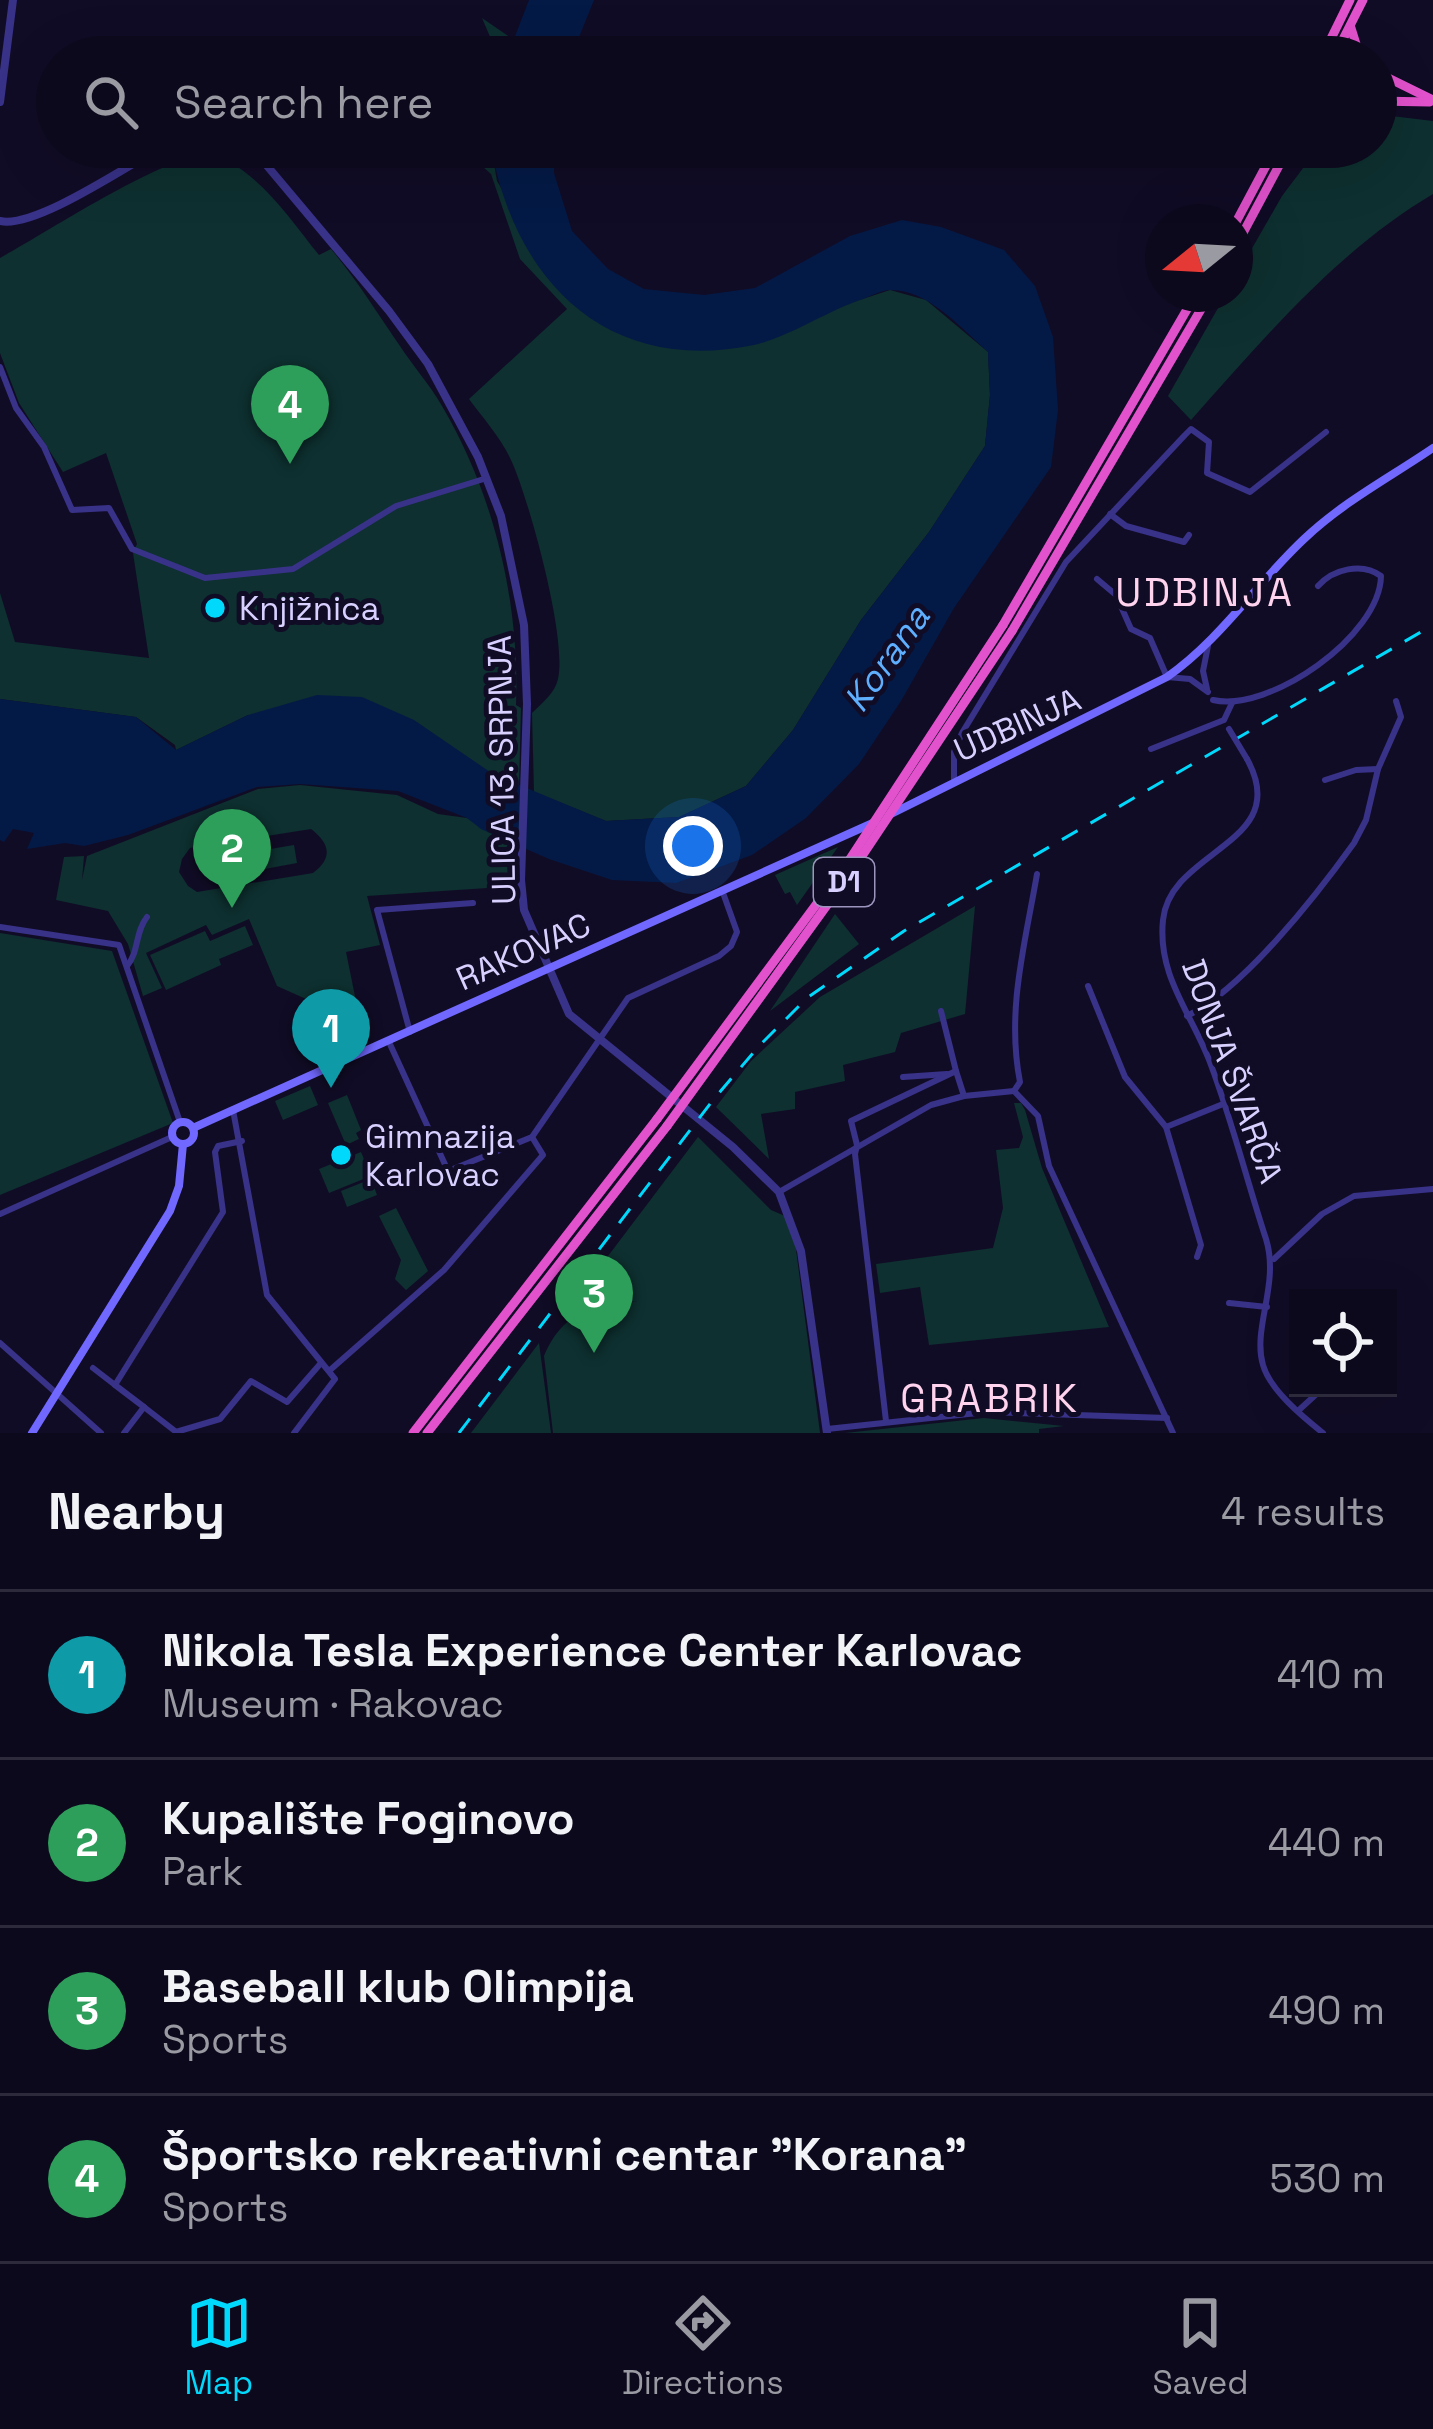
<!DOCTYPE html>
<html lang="en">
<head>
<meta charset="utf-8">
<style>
	:root { --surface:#0d091c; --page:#161225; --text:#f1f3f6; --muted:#9a9aa3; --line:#2d2a3b; --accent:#00d9fc }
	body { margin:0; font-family:"Space Grotesk",sans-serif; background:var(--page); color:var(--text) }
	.controls { position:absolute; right:36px; bottom:36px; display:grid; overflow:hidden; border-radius:0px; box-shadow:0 12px 48px #0002 }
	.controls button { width:108px; height:108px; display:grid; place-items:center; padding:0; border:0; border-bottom:3px solid var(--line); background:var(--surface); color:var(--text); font:60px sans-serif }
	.compass { position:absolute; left:1145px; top:204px; width:108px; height:108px; border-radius:50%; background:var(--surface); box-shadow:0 12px 48px #0002; rotate:252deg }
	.you { position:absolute; left:693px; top:846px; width:42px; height:42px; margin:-30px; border:9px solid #fff; border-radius:50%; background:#1a73e8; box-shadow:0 0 0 18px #1a73e833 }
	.badge { display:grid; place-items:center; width:78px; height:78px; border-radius:50%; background:var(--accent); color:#fff; font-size:39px; font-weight:700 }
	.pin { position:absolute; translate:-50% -99px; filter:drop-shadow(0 3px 6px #0008) }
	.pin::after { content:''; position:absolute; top:63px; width:42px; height:36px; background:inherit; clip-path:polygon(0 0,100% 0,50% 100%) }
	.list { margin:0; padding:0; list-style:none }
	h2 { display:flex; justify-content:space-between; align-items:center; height:156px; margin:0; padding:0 48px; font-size:51px }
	h2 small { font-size:39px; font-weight:400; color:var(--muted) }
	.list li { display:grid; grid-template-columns:78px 1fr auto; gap:36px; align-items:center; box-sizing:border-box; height:168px; padding:0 48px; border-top:3px solid var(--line) }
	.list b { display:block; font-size:45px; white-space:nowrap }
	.list p { margin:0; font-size:39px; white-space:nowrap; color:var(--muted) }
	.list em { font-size:39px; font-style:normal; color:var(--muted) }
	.icon { flex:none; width:66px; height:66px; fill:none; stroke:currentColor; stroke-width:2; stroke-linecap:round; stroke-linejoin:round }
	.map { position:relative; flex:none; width:1433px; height:1433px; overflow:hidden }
	.search { position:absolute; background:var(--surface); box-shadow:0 12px 48px #0002; left:36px; right:36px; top:36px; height:132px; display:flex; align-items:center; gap:30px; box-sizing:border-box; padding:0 42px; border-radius:66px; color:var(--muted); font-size:45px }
	.sheet { height:828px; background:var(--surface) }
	nav { display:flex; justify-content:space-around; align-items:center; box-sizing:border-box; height:168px; border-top:3px solid var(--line); background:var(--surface); font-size:33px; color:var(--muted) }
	nav a { display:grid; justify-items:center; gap:6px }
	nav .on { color:var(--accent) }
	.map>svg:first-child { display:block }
</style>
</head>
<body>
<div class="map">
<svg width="1433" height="1433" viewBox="0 0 1433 1433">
	<rect width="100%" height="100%" fill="#110c26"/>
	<g fill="#0e3030" fill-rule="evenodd">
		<path d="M482,18L514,40L507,57H489L494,46Z"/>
		<path d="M1383,115L1433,121V194C1337,251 1265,337 1191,420L1168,396L1226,294H1235V278L1282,196L1319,147H1376V118Z"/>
		<path d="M461,147H491L497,181L567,298L835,308L890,290L926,300L988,352L990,395L985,446L929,532L861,620L793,730L746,786L679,817L606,821L534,792L532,713C540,705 552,695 556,685C572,652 528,496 511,460C501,438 483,418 469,399L567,309L520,259L491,174Z"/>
		<path d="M207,153C256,166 289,218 319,255L331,249C357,280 377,313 400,346C413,366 430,385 442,406C494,494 520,603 516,705L521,708L519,786L493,774L248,715L176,750L175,745L136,717L0,699V593L15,642L149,658L133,553L137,544L106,453L63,472L19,403L0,353V258C54,228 150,164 207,153Z"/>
		<path d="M300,785L397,795L438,814L467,818L517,847L516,886L367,896L380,945L346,952L357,1006L304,1026L310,1009L306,999L277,986L249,919L212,935L206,925L146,953L162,988L143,996L128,944L108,911L56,900L64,857L84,856L82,880L87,856L258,789ZM311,829C329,843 334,857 313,873L197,892L188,886L179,872L182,859L190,848Z"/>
		<path d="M294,845L297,863L244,873L241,854Z"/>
		<path d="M838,847L797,905L790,892L785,894L775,875Z"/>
		<path d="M975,906L965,1014L901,1033L895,1052L843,1065L845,1081L795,1092V1109L761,1114L769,1159L716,1107L751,1061L820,997Z"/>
		<path d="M835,914L859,944L770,1011Z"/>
		<path d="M245,926L253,945L219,959L221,965L166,990L150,955L205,931L210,941Z"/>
		<path d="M0,933L112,951L173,1123L0,1195Z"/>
		<path d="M310,1086L318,1105L283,1120L275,1101Z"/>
		<path d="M347,1095L361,1130L356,1133L359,1139L346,1145L328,1103Z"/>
		<path d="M1014,1103H1021L1025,1110L1042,1168L1109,1327L929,1345L920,1287L880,1293L876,1264L993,1248L1003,1208L996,1150L1019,1148L1023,1137Z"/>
		<path d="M698,1137L771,1210L792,1219L820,1433H553L544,1356C565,1308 592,1309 638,1301L568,1309Z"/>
		<path d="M361,1152L371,1176L329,1193L319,1169Z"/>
		<path d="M371,1179L377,1195L347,1207L341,1191Z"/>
		<path d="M396,1208L428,1271L406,1290L395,1279L401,1260L379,1216Z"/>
		<path d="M539,1343L551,1433H471Z"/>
		<path d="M984,1418L1064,1426L1039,1429V1433H845Z"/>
	</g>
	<g fill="#041a46">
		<path d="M529,0H594L571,57H507Z"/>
		<path d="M491,147H555L554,173L572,231L608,269L644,289L704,295L755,288L850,236L902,220L941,227L1004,250L1035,286L1053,337L1058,410L1051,467L954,608L901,701L859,764L806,818L752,855L676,883L612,880L549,859L481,829L467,818L398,791L300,784L257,787L128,835L84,846L65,843L27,849L34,833L13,829L4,842L0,840V699L136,717L176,750L248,715L317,695L362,697L414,720L493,774L606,821L679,817L746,786L793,730L861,620L929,532L985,446L990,395L988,352C962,329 928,289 890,290C882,290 871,296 863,299C829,310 787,338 754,345C609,375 516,284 491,147Z"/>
	</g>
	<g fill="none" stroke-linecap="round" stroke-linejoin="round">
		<g stroke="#393289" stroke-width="6">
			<path d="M0,367L16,408L44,447L72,510L109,508L132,549L205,578L293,569L396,506L487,478"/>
			<path d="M1110,514L1126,526L1184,542L1189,535"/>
			<path d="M1097,579L1116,595L1131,629L1150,638L1167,677L1190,679L1208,692"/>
			<path d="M1207,689L1203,671L1208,646"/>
			<path d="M1213,700C1269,713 1380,636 1381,576C1362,562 1333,569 1318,586"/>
			<path d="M1151,749L1224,720L1232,703"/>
			<path d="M1247,759C1294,844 1170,849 1163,920C1157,977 1193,1015 1211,1065C1232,1121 1247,1181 1266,1239C1280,1284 1252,1328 1263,1365C1270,1390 1303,1417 1323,1433"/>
			<path d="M1325,780L1356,770L1378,769"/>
			<path d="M954,783V752L962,733L1066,562L1185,435L1191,429L1209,442L1207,473L1250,492L1326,432"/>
			<path d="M0,927L119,945L180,1122"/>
			<path d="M127,966C139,952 135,932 147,917"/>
			<path d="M1088,986L1125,1077L1166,1127L1201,1245L1197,1257"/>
			<path d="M941,1011L956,1071"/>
			<path d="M1187,1016C1243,989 1316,896 1354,843L1366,820L1378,769L1401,717L1396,701"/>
			<path d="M410,1032L377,910L473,903"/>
			<path d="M389,1042L448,1171L532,1137L628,998L719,956L731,946L737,932L722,890"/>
			<path d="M903,1077L947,1074"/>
			<path d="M1014,1091L1038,1116L1049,1166L1173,1433"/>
			<path d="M1014,1091L1020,1082C1006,1011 1025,944 1037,874"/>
			<path d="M233,1110L267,1295L335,1379L294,1433"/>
			<path d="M1166,1127L1223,1104"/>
			<path d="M779,1192L931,1105L964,1096L1014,1091"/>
			<path d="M0,1214L172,1137"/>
			<path d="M1274,1259L1322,1214L1354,1196L1433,1189"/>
			<path d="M1229,1303L1267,1307"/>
			<path d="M0,1343L101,1433"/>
			<path d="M93,1368L115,1385L223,1212L215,1152L218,1146L242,1141"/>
			<path d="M329,1371L444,1270L543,1155L532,1137"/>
			<path d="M115,1385L144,1407"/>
			<path d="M1299,1410L1323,1388"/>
			<path d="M886,1421L855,1154L857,1145L851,1121L956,1071L964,1096"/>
			<path d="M827,1429L987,1412L1167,1418"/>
			<path d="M176,1432L220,1419L251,1381L287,1402L321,1363"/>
			<path d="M124,1433L144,1407L175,1431"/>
		</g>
		<g stroke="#393289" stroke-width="8">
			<path d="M0,102L13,0"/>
			<path d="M246,147L263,161L389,311L428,364L478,457L501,516L524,625L527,704L521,880L524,910L569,1014L733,1147L779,1192L801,1251L827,1433"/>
			<path d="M0,221C35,229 128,165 162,147"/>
		</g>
		<g stroke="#7168ff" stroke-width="8">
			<path d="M889,815L1167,677C1221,639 1256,584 1304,539C1343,502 1389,478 1433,448"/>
			<circle cx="183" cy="1133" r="11"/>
			<path d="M193,1128L875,822"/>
			<path d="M32,1433L170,1211L179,1186L183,1144"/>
		</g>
		<g stroke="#e252cd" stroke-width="9">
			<path d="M1351,28L1360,57"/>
			<path d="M1322,57L1350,0"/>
			<path d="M1334,57L1363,0"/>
			<path d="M1376,72L1433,100"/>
			<path d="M1376,101L1430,102"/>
			<path d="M1285,162L1298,147"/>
			<path d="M1235,224L1276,147"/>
			<path d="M1235,248L1289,147"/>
			<path d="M1003,625L1196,294"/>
			<path d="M1012,631L1210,294"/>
			<path d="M413,1433L657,1119"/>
			<path d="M427,1433L667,1126"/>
		</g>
		<path stroke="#00d9fc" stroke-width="3" stroke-dasharray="18 15" stroke-linecap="butt" d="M459,1433L713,1100L759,1046L807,998L904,931L1433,625"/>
		<path stroke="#393289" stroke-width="6" d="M1229,729L1247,759"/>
		<g stroke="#e252cd" stroke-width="9">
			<path d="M657,1119L850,859L1003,625"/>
			<path d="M667,1126L856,865L1012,631"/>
		</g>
	</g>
	<g fill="#00d9fc" stroke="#110c26" stroke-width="4.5">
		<circle cx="215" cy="608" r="12"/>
		<circle cx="341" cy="1155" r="12"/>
	</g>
	<g text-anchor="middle" stroke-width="10" stroke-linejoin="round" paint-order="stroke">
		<rect fill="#110c26" stroke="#9c96be" stroke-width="3" x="814" y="858" width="60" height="48" rx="9"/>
		<g font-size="30" font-weight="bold" fill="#d8d1ff">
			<text x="844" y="892">D1</text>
		</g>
		<g font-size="33" fill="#d8d1ff" stroke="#110c26" text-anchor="start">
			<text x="239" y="620">Knjižnica</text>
			<text x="365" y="1148">Gimnazija<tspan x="365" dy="38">Karlovac</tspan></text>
		</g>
		<g font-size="33" fill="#d8d1ff" stroke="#110c26">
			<text transform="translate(1017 724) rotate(-24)" y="12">UDBINJA</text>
			<text transform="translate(501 770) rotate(-91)" y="12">ULICA 13. SRPNJA</text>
			<text transform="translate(523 951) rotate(-24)" y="12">RAKOVAC</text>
			<text transform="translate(1233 1071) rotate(70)" y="12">DONJA ŠVARČA</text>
		</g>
		<g font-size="36" font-style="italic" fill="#5fafff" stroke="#110c26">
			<text transform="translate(886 658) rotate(-55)" y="13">Korana</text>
		</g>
		<g font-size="39" letter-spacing="3" fill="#ffd3ed" stroke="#110c26">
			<text x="1205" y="606">UDBINJA</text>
			<text x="990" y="1412">GRABRIK</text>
		</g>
	</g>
</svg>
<div class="controls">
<button><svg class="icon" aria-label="locate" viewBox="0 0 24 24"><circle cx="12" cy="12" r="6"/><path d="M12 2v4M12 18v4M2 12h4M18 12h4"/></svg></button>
</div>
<svg class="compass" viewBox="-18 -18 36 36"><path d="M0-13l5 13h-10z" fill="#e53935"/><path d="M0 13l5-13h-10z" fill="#9a9aa3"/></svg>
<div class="you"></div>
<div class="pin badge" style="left:331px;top:1088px;background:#0f9aa8">1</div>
<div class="pin badge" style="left:232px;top:908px;background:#2e9e5b">2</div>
<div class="pin badge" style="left:594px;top:1353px;background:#2e9e5b">3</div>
<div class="pin badge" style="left:290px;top:464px;background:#2e9e5b">4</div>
<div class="search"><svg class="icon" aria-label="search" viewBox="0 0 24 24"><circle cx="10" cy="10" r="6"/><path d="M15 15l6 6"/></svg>Search here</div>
</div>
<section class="sheet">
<h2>Nearby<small>4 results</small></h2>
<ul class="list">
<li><span class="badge" style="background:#0f9aa8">1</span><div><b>Nikola Tesla Experience Center Karlovac</b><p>Museum · Rakovac</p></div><em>410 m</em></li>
<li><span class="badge" style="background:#2e9e5b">2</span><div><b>Kupalište Foginovo</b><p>Park</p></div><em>440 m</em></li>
<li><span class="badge" style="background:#2e9e5b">3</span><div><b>Baseball klub Olimpija</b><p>Sports</p></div><em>490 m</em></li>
<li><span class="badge" style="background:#2e9e5b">4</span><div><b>Športsko rekreativni centar &quot;Korana&quot;</b><p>Sports</p></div><em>530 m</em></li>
</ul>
</section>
<nav>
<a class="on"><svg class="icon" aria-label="map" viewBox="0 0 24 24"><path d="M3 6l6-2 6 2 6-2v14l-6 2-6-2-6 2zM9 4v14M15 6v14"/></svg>Map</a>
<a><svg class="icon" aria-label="directions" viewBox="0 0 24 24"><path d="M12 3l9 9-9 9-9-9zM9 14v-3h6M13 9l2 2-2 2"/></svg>Directions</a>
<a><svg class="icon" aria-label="saved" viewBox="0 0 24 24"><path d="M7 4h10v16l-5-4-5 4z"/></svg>Saved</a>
</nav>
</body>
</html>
